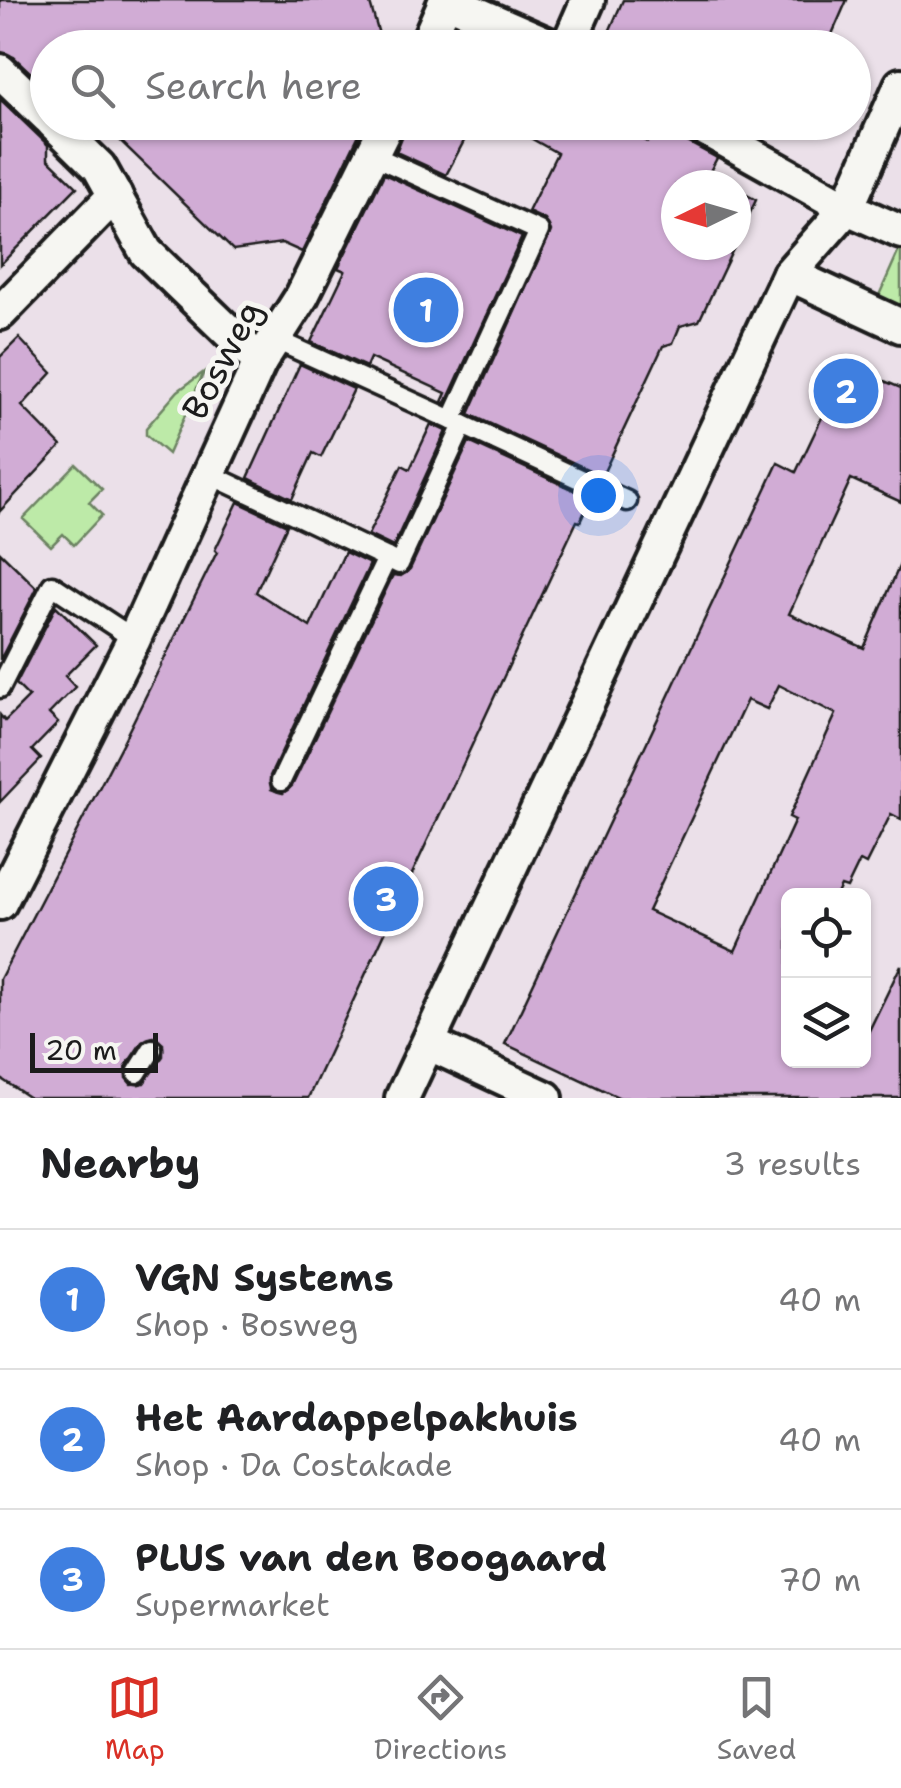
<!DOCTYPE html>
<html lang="en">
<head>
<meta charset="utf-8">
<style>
	:root { --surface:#fff; --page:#f6f6f6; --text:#202124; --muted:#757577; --line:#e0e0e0; --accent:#d93025 }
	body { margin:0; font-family:"Shantell Sans",sans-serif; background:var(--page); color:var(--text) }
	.controls { position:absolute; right:30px; bottom:30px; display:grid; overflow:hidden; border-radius:15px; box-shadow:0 2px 8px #0004 }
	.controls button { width:90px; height:90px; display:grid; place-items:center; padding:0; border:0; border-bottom:2px solid var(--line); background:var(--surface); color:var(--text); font:50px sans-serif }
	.compass { position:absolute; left:661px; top:170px; width:90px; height:90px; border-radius:50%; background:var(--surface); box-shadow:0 2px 8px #0004; rotate:265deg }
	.scale { position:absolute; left:30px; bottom:25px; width:128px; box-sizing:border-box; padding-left:10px; border:5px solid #1c1c1c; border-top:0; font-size:28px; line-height:35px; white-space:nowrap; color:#1c1c1c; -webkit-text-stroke:8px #f6f6f2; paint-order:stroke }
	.you { position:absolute; left:598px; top:495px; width:35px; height:35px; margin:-25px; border:8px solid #fff; border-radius:50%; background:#1a73e8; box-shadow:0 0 0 15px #1a73e833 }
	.badge { display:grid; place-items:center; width:65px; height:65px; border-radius:50%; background:var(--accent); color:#fff; font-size:32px; font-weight:700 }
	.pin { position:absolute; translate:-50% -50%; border:5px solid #fff; box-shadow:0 2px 10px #0006 }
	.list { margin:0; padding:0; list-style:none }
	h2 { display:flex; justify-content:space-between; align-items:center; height:130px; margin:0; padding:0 40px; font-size:42px }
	h2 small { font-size:32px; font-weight:400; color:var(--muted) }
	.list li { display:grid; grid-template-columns:65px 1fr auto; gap:30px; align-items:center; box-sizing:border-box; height:140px; padding:0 40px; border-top:2px solid var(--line) }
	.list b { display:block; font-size:38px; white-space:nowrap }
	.list p { margin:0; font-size:32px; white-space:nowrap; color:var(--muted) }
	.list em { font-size:32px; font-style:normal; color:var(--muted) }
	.icon { flex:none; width:55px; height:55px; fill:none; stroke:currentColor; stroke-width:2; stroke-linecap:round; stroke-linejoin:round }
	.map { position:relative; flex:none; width:901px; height:1098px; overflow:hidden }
	.search { position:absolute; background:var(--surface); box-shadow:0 2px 8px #0004; left:30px; right:30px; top:30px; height:110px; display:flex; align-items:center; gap:25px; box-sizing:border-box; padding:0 35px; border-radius:55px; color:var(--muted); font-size:38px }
	.sheet { height:550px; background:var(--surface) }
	nav { display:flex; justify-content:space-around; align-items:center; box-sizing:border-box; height:140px; border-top:2px solid var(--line); background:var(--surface); font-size:28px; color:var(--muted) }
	nav a { display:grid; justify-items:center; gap:5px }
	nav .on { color:var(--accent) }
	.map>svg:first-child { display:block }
</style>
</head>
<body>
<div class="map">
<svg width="901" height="1098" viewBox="0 0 901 1098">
	<rect width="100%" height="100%" fill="#ebe0e9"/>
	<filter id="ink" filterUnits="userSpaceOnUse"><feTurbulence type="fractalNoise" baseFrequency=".01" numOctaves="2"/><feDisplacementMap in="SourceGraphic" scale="20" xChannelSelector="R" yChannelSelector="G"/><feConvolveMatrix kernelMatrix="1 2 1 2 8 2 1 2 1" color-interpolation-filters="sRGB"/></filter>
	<g filter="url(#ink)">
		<g fill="#bdeaa8" stroke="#6c8362" stroke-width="2.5">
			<path d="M900,248L901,249V313L876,302Z"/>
			<path d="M204,372L168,454L146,435V428L178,391Z"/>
			<path d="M76,464L102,489L89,502L102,515L74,545L63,534L51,546L23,519Z"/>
		</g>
		<g fill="#d1acd5" stroke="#1c1c1c" stroke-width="2.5" fill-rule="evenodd">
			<path d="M0,0H369L383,48H48V89L14,57L0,52Z"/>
			<path d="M623,0H847L826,48H602Z"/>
			<path d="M0,99L48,145V159L77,187L0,265Z"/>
			<path d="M101,122H365L302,252L282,243L233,250Z"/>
			<path d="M408,122H474L446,175L396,152Z"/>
			<path d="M502,122H611L646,141L638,122H673L682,139L717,158L708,175L728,185H676V245H735L699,321L680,326L673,343L663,346L602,476L469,414L551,231L545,220L528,212L557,153Z"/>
			<path d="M384,174L522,237L446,403L442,402L446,393L370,358L366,367L311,342L345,271L338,268Z"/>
			<path d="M736,189L756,200L736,243Z"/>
			<path d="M19,338L52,373L22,406L61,446L0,511V357Z"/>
			<path d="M300,364L354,389L321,457L313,453L292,499L248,478Z"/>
			<path d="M856,369L901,388V502L851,479L789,614L864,648L901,562V819L891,814L866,864L860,861L847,888L841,886L836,896H788V1060H864V1041L901,965V1098H620L505,1044L778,463L796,472L843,373ZM779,685L836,714L789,817L795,820L735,951L648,911L747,700L767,709Z"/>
			<path d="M431,424L446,431L393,547L368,535L402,465L410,469Z"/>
			<path d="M469,442L591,498L580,522L577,521L518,646L308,1098H30L0,1078V979L125,738L217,552L215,550L238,502L287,525L256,592L310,627L345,552L370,564L270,776L271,789L283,793L292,786L393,575L401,576L410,569ZM153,1037L163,1044V1056L144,1083L131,1084L126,1078V1066L142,1042Z"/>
			<path d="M0,552L37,588L0,660Z"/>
			<path d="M56,606L96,645L65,676L75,687L49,714L58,723L32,750L41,759L0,802V715L5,721L29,697L16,684Z"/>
		</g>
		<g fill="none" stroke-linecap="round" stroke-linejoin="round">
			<g stroke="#1c1c1c" stroke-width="25">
				<g id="service">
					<path d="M274,339L452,420"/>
					<path d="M463,425L627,501"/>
					<path d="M209,474L387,558"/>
					<path d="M0,688L52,585L134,639"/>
					<path d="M281,781L387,558L399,564L463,425L452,420L539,231L372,155"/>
					<path d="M137,1073L152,1049"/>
				</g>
			</g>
			<g stroke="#1c1c1c" stroke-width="40">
				<g id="minor">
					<path d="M448,1L556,48"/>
					<path d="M425,48L446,0"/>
					<path d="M567,48L588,0"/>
					<path d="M0,71L48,117"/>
					<path d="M53,122L99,167L146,252L260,362"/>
					<path d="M693,122L847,208L901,232"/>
					<path d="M789,274L901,326"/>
					<path d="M0,313L115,195"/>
					<path d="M0,903L134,639L260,362L302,296L388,122"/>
					<path d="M430,1044L546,1098"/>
					<path d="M402,1098L789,274L847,208L901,85"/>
				</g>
			</g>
			<use href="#service" stroke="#f6f6f2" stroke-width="18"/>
			<use href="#minor" stroke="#f6f6f2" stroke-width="32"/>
		</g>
	</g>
	<g text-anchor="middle" stroke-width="10" stroke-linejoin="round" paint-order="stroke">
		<g font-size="35" fill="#1c1c1c" stroke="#f6f6f2">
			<text transform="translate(222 360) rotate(-62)" y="12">Bosweg</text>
		</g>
	</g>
</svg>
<div class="controls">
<button><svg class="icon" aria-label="locate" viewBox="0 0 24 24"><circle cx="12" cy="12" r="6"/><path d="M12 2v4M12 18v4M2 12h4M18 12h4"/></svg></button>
<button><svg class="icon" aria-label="layers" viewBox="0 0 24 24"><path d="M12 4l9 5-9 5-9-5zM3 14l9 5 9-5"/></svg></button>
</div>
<svg class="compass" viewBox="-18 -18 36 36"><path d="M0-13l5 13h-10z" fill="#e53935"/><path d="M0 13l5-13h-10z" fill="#757577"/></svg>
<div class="scale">20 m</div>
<div class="you"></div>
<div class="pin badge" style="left:426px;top:310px;background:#3f7fe0">1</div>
<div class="pin badge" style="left:846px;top:391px;background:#3f7fe0">2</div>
<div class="pin badge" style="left:386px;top:899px;background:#3f7fe0">3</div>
<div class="search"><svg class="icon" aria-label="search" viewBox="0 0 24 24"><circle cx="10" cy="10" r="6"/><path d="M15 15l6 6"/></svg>Search here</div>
</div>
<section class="sheet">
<h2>Nearby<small>3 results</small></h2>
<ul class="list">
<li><span class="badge" style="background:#3f7fe0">1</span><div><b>VGN Systems</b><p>Shop · Bosweg</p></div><em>40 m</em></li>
<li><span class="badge" style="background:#3f7fe0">2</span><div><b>Het Aardappelpakhuis</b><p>Shop · Da Costakade</p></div><em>40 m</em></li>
<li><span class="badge" style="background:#3f7fe0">3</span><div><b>PLUS van den Boogaard</b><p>Supermarket</p></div><em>70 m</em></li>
</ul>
</section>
<nav>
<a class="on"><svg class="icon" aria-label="map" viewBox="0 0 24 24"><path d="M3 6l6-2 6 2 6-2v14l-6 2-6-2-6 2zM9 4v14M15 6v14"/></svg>Map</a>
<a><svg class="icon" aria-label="directions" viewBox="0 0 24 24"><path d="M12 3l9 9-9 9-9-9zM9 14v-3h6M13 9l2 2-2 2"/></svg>Directions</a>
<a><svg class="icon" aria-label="saved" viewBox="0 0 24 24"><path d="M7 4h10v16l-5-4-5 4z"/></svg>Saved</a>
</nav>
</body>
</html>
